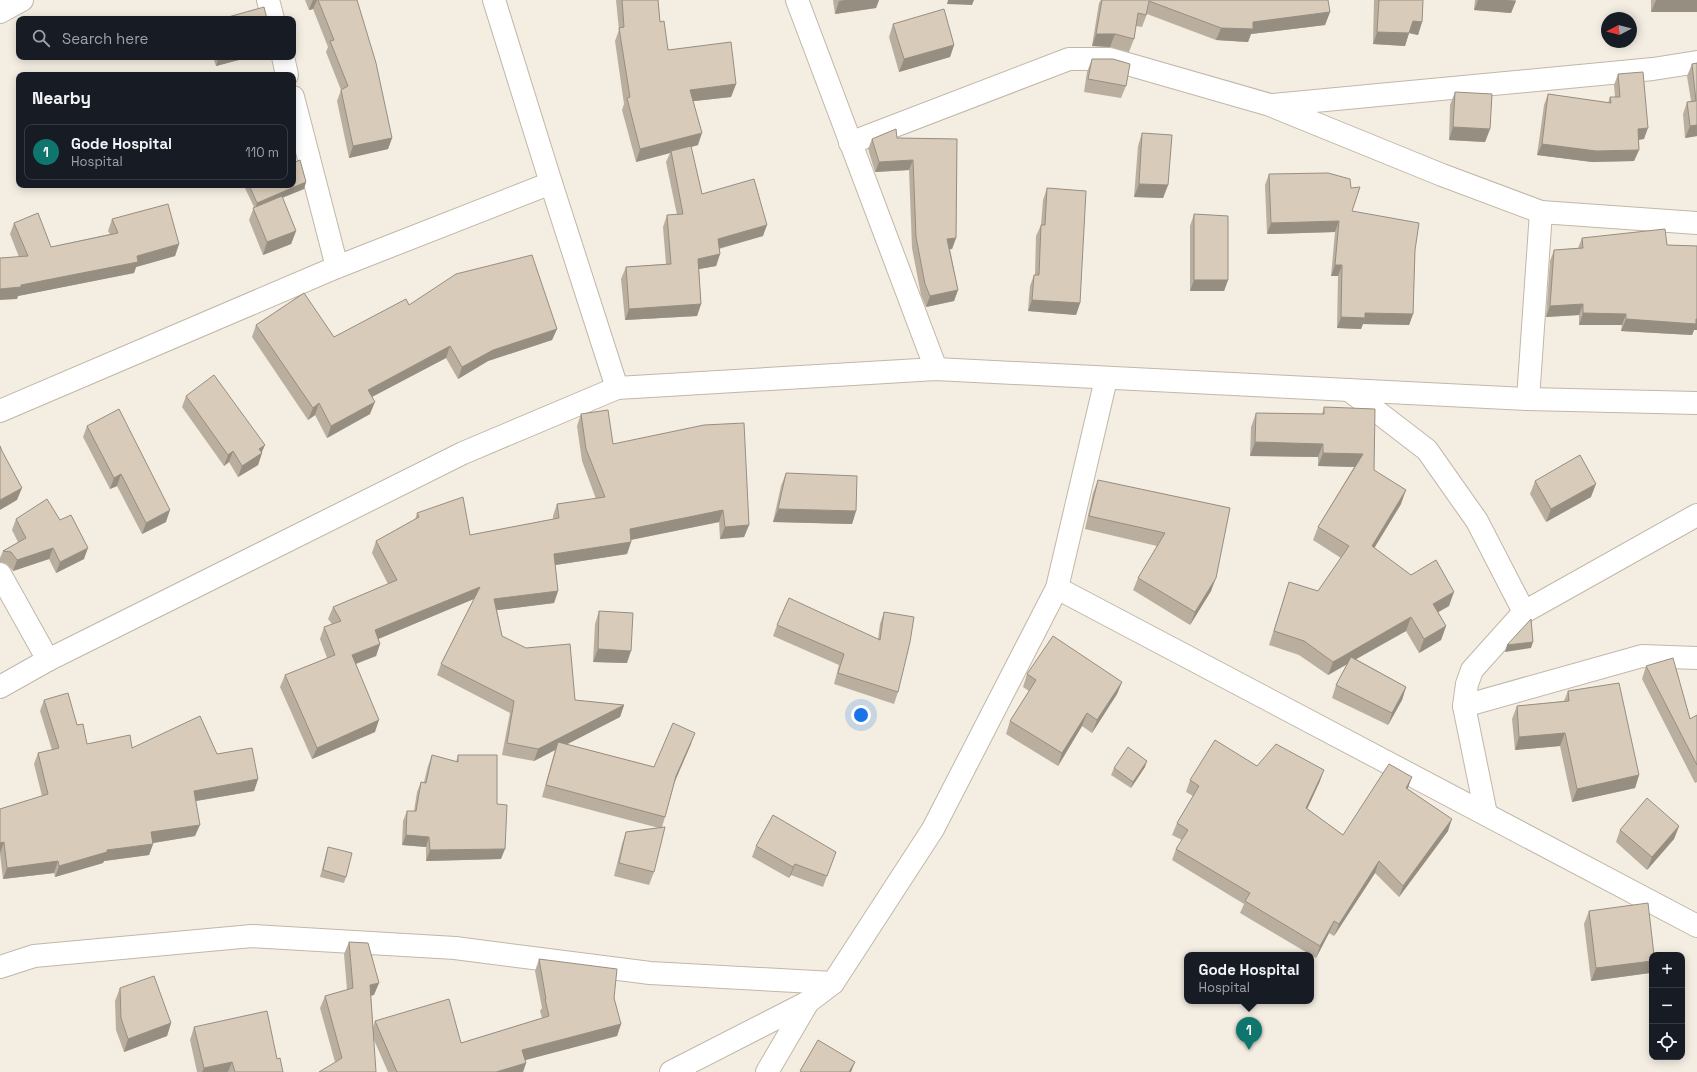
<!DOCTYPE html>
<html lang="en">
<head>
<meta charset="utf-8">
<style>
	:root { --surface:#171b24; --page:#242831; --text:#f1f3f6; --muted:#9ea1a6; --line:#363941; --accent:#0f766e }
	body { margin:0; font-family:"Space Grotesk",sans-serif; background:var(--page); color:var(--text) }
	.controls { position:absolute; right:12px; bottom:12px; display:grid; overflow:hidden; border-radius:8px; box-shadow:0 2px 10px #0003 }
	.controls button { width:36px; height:36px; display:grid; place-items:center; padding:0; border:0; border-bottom:1px solid var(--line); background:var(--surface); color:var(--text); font:20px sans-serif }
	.compass { position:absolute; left:1601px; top:12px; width:36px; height:36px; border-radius:50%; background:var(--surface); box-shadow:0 2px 10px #0003; rotate:263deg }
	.you { position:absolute; left:861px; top:715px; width:14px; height:14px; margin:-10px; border:3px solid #fff; border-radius:50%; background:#1a73e8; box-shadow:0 0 0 6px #1a73e833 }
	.badge { display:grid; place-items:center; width:26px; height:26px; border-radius:50%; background:var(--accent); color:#fff; font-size:13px; font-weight:700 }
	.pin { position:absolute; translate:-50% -33px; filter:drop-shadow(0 1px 2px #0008) }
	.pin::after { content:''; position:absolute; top:21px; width:14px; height:12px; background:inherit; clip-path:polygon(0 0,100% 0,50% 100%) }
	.popup { position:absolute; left:1184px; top:952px; width:130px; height:52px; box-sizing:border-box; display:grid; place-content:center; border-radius:8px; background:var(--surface); filter:drop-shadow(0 1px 3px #0005); font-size:13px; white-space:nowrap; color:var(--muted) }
	.popup b { font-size:15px; color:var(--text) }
	.popup::after { content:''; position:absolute; left:50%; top:100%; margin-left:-8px; border:8px solid transparent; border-top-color:var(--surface) }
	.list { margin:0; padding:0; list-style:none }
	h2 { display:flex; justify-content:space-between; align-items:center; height:52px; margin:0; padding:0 16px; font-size:17px }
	h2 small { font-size:13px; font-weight:400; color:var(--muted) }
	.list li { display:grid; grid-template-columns:26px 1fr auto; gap:12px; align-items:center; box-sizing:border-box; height:56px; margin:0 8px 8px; padding:0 8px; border:1px solid var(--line); border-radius:8px }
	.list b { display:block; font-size:15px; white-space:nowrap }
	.list p { margin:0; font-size:13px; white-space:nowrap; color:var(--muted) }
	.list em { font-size:13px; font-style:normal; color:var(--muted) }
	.icon { flex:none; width:22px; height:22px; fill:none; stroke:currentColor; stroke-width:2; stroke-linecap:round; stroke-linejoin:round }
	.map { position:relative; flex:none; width:1697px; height:1072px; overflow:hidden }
	.search { position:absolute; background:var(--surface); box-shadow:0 2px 10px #0003; left:16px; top:16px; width:280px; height:44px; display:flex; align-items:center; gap:10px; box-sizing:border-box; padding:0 14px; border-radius:8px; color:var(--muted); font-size:15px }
	.panel { position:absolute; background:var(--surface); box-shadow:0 2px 10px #0003; left:16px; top:72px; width:280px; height:116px; border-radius:8px }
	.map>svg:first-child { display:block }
</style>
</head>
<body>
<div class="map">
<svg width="1697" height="1072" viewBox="0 0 1697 1072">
	<rect width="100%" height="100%" fill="#f3ede2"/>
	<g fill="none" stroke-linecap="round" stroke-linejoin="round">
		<g stroke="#c2b7a7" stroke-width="24">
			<g id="minor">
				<path d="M268,0L273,19"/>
				<path d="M494,0L551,183L617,388"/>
				<path d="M797,0L936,369"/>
				<path d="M0,12L22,0"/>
				<path d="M283,57L287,75"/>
				<path d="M293,97L337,267"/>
				<path d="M1273,105L1653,69L1697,62"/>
				<path d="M850,143L1069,59H1110L1270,105L1442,175L1541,212L1697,223"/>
				<path d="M1349,390L1427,450L1477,521L1524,612"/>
				<path d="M1528,399L1541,212"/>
				<path d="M0,411L337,267L551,183"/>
				<path d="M0,574L48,660"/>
				<path d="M1057,588L1697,926"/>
				<path d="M0,687L48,660L463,453L617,388L936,369L1528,399L1697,403"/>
				<path d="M1464,706L1642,656L1697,658"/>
				<path d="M1486,814L1464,706L1467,684L1472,670L1524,612L1697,515"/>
				<path d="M0,967L34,956L252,936L455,948L650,973L833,983"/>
				<path d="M671,1072L808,1002L833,983L933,829L1057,588L1106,379"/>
				<path d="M767,1072L808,1002"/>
			</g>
		</g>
		<use href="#minor" stroke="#fff" stroke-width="22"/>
	</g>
	<g fill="#baaf9f">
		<path d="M305,0H357L392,138L388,149L349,158L337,101L341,90L326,52L328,47L313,9L309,10Z"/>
		<path d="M616,0H658L660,22L668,50L736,84L731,97L693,101L698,145L691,147L702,194L763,236L719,249L720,254L716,266L699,269L701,304L697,316L625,320L621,279L626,267L666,264L663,227L667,215H677L666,162L670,153L636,162L622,110L624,104L615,41L619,30Z"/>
		<path d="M833,0H879L876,8L835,14Z"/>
		<path d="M1101,0H1328L1330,12L1325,25L1251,34L1248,42L1216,40L1147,14L1142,27L1136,26L1134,39L1129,52L1110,47L1092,46L1099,3Z"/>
		<path d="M1374,0H1423L1422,22L1418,35L1409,33L1405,46L1373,44Z"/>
		<path d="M1475,0H1516L1511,13L1474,10Z"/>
		<path d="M1651,0H1697L1651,12Z"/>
		<path d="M893,24L954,45L950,57L899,72L889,37Z"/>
		<path d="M213,57H250L216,66Z"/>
		<path d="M1092,59L1126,86L1121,98L1084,92L1087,72Z"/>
		<path d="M1697,63V136L1685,138L1683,114L1687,102L1691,101L1687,76L1692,64Z"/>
		<path d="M1618,74L1644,139L1638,140L1639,150L1634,161L1592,162L1537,155L1544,105L1548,94L1608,103L1610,97H1615L1614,85Z"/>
		<path d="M1455,92L1490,129L1485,142L1449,140L1450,105Z"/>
		<path d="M1142,133L1168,185L1163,198L1134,197L1138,146Z"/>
		<path d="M897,138L957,139L956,238L952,249H950L958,290L954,301L926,307L921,295L912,248L909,170L875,172L868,149L872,139Z"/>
		<path d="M1269,174L1352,211L1415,250L1413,314L1409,325L1363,324L1361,329L1337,328L1338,276H1331L1335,232L1267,234L1265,185Z"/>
		<path d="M306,182L304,189L282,197L296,231L291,244L263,255L249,220L254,207L245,188L246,185H293Z"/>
		<path d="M1047,188L1080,303L1076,315L1028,311L1030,286L1034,275H1035L1036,236L1041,225L1043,200Z"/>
		<path d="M1194,214L1228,280L1224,291H1190V226Z"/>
		<path d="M112,219L179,244L175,256L136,267L134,273L18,296L17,299L19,257L10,234L14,223L51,247L110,234L108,231Z"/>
		<path d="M1582,238L1667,245L1697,246V330H1694L1692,335L1621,331L1622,325H1579V315L1546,317L1550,261L1554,250L1578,248Z"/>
		<path d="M409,305L557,329L552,340L488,361L458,379L446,358L372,397L370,414L327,438L315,415L308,420L252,337L256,325L334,337Z"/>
		<path d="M186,396L262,452L258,465L238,477L229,462L224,466L182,407Z"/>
		<path d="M1324,407L1401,504L1374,548L1449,606L1438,612L1446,626L1441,640L1419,653L1406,631L1356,659L1406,687L1402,700L1388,725L1332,698L1336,685L1347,664L1328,675L1299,655L1269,645L1289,582L1318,591L1341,558L1313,540L1318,527L1354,467L1318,466V457L1250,456L1251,427L1256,413L1322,414Z"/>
		<path d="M581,414L613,444L749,525L744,537L720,539L719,522L631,540V542L627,554L555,565L558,591L554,603L497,610L502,636L575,700L624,705L620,717L566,744L654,767L691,744L675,781L665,817L662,827L654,872L649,885L614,876L622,844L626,832L659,828L542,797L555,750L534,761L502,755L510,713L437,675L441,664L474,599L378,639L380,644L376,656L356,664L375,732L312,759L280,687L285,675L327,658L320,639L324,627L332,624L328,619L333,607L388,584L372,553L376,541L415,520L417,513L470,535L553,519V516L557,504L596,499L582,461L577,426Z"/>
		<path d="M87,426L166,522L142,534L117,486L110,489L83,437Z"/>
		<path d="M786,473L856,511L852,524L773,522L781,486Z"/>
		<path d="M1098,480L1230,508L1211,591L1190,625L1133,590L1138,578L1157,546L1085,529L1093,493Z"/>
		<path d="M1535,481L1591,497L1546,522L1530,494Z"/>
		<path d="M16,519L60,520L84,559L56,573L49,559L13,571L7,564L0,562V558L3,551L18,542L12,530Z"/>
		<path d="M599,611L627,663L593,662L595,624Z"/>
		<path d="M884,612L898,692L894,704L834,684L839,665L773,636L777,625L878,639L880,624Z"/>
		<path d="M1646,666L1690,719L1697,715V782L1695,783L1642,679Z"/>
		<path d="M1027,674L1122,682L1117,694L1092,733L1082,726L1058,766L1006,734L1010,721L1029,691L1023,687Z"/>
		<path d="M1568,691L1639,775L1635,788L1572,802L1560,746L1515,750L1512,719L1517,706L1564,701Z"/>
		<path d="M44,700L77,725L87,744L217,754L258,779L254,791L196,801L195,836L153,843V844L149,855L104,861L103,863L55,877L54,873L3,879L0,854V809L42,796L34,764L38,753L52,750L40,711Z"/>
		<path d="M432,755L456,762L458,755L497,804L501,859L426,861V847L402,845L403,821L407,811H414L417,792L421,782H424L428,766Z"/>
		<path d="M1257,766L1320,781L1307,809L1343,835L1407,789L1448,831L1399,897L1375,873L1334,936L1329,933L1316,958L1240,913L1244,904L1172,860L1176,849L1182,840L1172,835L1177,823L1193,796L1186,792L1190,780Z"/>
		<path d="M1145,767L1131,788L1111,775L1114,768Z"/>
		<path d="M1679,826L1674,839L1647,870L1616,842L1620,830Z"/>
		<path d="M756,846L836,852L823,887L791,875L789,878L752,857Z"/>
		<path d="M328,847L346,877L344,883L320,877L326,854Z"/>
		<path d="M1589,911L1652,961V969L1650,973L1591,981L1584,924Z"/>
		<path d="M349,942L374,995H371L373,1027L375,1021L461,1043L542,1018L540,1011L542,1008L535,971L539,959L614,998L621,1024L617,1036L525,1060L526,1063L523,1072H388L374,1040L335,1062L320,1008L325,996L347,990L344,954Z"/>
		<path d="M120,988L171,1023L167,1036L124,1052L116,1030L115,1001Z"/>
		<path d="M194,1027L283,1072H197L190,1040Z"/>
	</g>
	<g fill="#978e82">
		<path d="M313,0H317L313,9L309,10Z"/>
		<path d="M845,0H879L876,8L835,14L839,1Z"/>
		<path d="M948,0H974L972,5L947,4Z"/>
		<path d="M1478,0H1507L1516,1L1511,13L1474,10Z"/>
		<path d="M1656,0H1697V12H1651Z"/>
		<path d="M1330,12L1325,25L1251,34L1248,42L1216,40L1221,28L1253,22Z"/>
		<path d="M1413,21L1422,22L1418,35L1409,33L1405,46L1373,44L1377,32Z"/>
		<path d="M1096,34H1115L1110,47L1092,46Z"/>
		<path d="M954,45L950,57L899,72L904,59Z"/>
		<path d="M219,57H250L216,66Z"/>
		<path d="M736,84L731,97L686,102L690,90Z"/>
		<path d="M1697,125V136L1685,138L1690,126Z"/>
		<path d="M1453,127L1490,129L1485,142L1449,140Z"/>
		<path d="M1648,128L1644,139L1634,140L1638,129Z"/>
		<path d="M702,133L698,145L671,153V151L670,153L636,162L640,149Z"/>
		<path d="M392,138L388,149L349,158L353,146Z"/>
		<path d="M1542,144L1639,150L1634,161L1592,162L1537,155Z"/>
		<path d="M913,160L909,170L875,172L879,162Z"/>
		<path d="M306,182L304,189L255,209L257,203Z"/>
		<path d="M1139,184L1168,185L1163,198L1134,197Z"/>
		<path d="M1339,221L1335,232L1267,234L1271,223Z"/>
		<path d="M767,225L763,236L713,250L718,239Z"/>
		<path d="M296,231L291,244L263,255L267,242Z"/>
		<path d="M956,238L952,249L943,250L947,239Z"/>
		<path d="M179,244L175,256L136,267L134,273L18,296L17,299L0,300V289L137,256Z"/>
		<path d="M720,254L716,266L694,270L698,259Z"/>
		<path d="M1335,265H1342L1338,276H1331Z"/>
		<path d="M1194,280H1228L1224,291H1190Z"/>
		<path d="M958,290L954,301L926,307L930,296Z"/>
		<path d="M1032,300L1080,303L1076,315L1028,311Z"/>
		<path d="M701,304L697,316L625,320L629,309Z"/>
		<path d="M1583,304L1579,315L1546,317L1550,306Z"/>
		<path d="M1365,313L1413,314L1409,325L1363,324L1361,329L1337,328L1341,317Z"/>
		<path d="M1583,313L1626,314L1622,325H1579Z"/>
		<path d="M1626,319H1697V330H1694L1692,335L1621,331Z"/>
		<path d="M557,329L552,340L488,361L458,379L462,367L493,350Z"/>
		<path d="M450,346L446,358L364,401L368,390Z"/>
		<path d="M375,402L370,414L327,438L331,426Z"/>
		<path d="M319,403L315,415L308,420L313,408Z"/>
		<path d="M1255,442L1323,444L1318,457L1250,456Z"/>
		<path d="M265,445L261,454L262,453L258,465L238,477L242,466L259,449Z"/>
		<path d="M233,451L229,462L224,466L228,455Z"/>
		<path d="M1323,453L1363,454L1358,467L1318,466Z"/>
		<path d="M121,474L117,486L110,489L114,478Z"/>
		<path d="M1596,484L1591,497L1546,522L1551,509Z"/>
		<path d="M22,488L17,500L0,510V500Z"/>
		<path d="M1406,490L1401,504L1367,560L1372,546Z"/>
		<path d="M778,509L856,511L852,524L773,522Z"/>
		<path d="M170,510L166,522L142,534L146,523Z"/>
		<path d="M723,510L719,522L625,541L630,529Z"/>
		<path d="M749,525L744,537L720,539L725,527Z"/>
		<path d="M631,542L627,554L549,566L554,554Z"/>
		<path d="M53,548L49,559L13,571L17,560Z"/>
		<path d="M88,548L84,559L56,573L60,562Z"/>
		<path d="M1216,578L1211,591L1190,625L1195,612Z"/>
		<path d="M480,587L476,598L371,642L375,630Z"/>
		<path d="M558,591L554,603L490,611L494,599Z"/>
		<path d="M1454,592L1449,606L1428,618L1433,604Z"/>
		<path d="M1411,617L1406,631L1328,675L1333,662Z"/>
		<path d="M1446,626L1441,640L1419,653L1424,639Z"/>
		<path d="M1533,642L1531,648L1505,652L1507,645Z"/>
		<path d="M380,644L376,656L347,667L352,655Z"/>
		<path d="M598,649L631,651L627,663L593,662Z"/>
		<path d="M1122,682L1117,694L1092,733L1097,720Z"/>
		<path d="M1406,687L1402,700L1388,725L1392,713Z"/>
		<path d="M624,705L620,717L556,750L558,742L555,750L534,761L538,749Z"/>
		<path d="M1087,713L1082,726L1058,766L1062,753Z"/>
		<path d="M379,720L375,732L312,759L317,748Z"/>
		<path d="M695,733L691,744L672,788L676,776Z"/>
		<path d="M1565,733L1560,746L1515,750L1519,737Z"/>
		<path d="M1147,761L1145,767L1131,788L1133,782Z"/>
		<path d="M1324,770L1320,781L1302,820L1306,808Z"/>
		<path d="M1639,775L1635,788L1572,802L1577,789Z"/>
		<path d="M1412,777L1408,788L1401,800L1406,788Z"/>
		<path d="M258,779L254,791L190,802L194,791Z"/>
		<path d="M1452,819L1448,831L1399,897L1403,886Z"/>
		<path d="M200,825L195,836L147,844L151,832Z"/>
		<path d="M1679,826L1674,839L1647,870L1652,857Z"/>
		<path d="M406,835L429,837L426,847L402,845Z"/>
		<path d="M4,842L0,853V843Z"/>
		<path d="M153,844L149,855L104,861L103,863L55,877L59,866L107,850Z"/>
		<path d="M505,849L501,859L426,861L430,850Z"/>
		<path d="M58,861L54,873L3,879L7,868Z"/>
		<path d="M1379,861L1375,873L1334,936L1339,924Z"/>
		<path d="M795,864L791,875L789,878L793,867Z"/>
		<path d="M1334,921L1329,933L1316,958L1320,946Z"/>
		<path d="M1652,961V969L1650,973L1591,981L1596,968Z"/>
		<path d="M379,983L374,995L366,997L370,985Z"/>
		<path d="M171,1023L167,1036L124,1052L128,1039Z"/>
		<path d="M621,1024L617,1036L518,1062L522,1050Z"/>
		<path d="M232,1062L228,1072H202L204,1068Z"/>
		<path d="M855,1062L851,1072H849Z"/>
		<path d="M526,1063L523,1072H496Z"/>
	</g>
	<g fill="#d8cbb9" stroke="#978e82">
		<path d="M318,0H357L376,63L392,138L353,146L341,90L348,86L330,41L334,40Z"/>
		<path d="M622,0H658L660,22L664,21L668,50L731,42L736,84L690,90L702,133L640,149L627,98L630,97L619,28L624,27Z"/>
		<path d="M1102,0H1328L1330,12L1253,22V29L1221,28L1149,1L1146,15L1138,13L1134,39L1115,34H1096Z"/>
		<path d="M1379,0H1423L1422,22L1413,21L1409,33L1377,32Z"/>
		<path d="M264,7L267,19H221Z"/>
		<path d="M944,9L954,45L904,59L893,24Z"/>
		<path d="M1092,59H1113L1130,64L1126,86L1088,79Z"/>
		<path d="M1697,63V125L1690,126L1687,102L1696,101L1692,64Z"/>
		<path d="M1643,72L1648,128L1638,129L1639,150L1596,151L1542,144L1548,94L1611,103L1610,97H1620L1618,74Z"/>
		<path d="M1455,92L1492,94L1490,129L1453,127Z"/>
		<path d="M896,129L897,138L957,139L956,238L947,239L958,290L930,296L925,284L916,237L913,160L879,162L872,139Z"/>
		<path d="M1142,133L1172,135L1168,185L1139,184Z"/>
		<path d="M691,146L702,194L754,179L767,225L718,239L720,254L698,259L701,304L629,309L626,267L671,264L667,215L683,214L671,151Z"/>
		<path d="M300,160L306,182L257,203L249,185H293V163Z"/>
		<path d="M1328,173L1350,179L1351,188L1360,187L1352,211L1419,223L1415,250L1413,314L1365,313V318L1341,317L1342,265H1335L1339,221L1271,223L1269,174Z"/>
		<path d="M1047,188L1086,191L1080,303L1032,300L1034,275H1039L1041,225H1045Z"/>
		<path d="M282,196L296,231L267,242L253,208Z"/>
		<path d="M168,204L179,244L137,256L138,262L21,285V287L0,289V258L28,256L14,223L38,213L51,247L118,233L112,219Z"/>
		<path d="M1194,214L1228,216V280H1194Z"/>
		<path d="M1665,229L1667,245L1697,246V319H1696V324L1626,319V314L1583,313V304L1550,306L1554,250L1583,248L1582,238Z"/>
		<path d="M532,255L557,329L493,350L462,367L450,346L368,390L375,402L331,426L319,403L313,408L256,325L304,293L334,337L406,299L409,305L456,274Z"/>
		<path d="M214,375L265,445L259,449L262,453L242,466L233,451L228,455L186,396Z"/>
		<path d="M1324,407L1375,409L1374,470L1406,490L1372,546L1411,575L1436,560L1454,592L1433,604L1446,626L1424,639L1411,617L1333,662L1304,641L1274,631L1289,582L1318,591L1349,546L1318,527L1363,454L1323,453V444L1255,442L1256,413L1324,414Z"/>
		<path d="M119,409L170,510L146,523L121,474L114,478L87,426Z"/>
		<path d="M608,410L613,444L704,425L744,423L749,525L725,527L723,510L630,529L631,542L554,554L558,591L494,599L502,636L526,648L570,644L575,700L624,705L538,749L507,743L514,701L441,664L480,587L375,630L380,644L352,655L379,720L317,748L285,675L335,655L324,627L341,621L333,607L397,580L376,541L419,517L417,513L463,497L470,535L559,518L557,504L605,497L586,449L581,414Z"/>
		<path d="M0,446L2,451L22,488L0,500Z"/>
		<path d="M1580,455L1596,484L1551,509L1535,481Z"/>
		<path d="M786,473L857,476L856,511L778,509Z"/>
		<path d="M1098,480L1230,508L1216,578L1195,612L1138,578L1165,533L1089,516Z"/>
		<path d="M47,499L60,520L71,515L88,548L60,562L53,548L17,560L11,552L3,551L26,538L16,519Z"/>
		<path d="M789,598L880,640L884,612L914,617L910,642L898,692L838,673L844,654L777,625Z"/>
		<path d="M599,611L633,613L631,651L598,649Z"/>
		<path d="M1531,619L1533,642L1507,645Z"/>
		<path d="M1053,636L1122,682L1097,720L1087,713L1062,753L1010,721L1036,680L1027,674Z"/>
		<path d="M1351,657L1406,687L1392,713L1336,685Z"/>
		<path d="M1673,658L1690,719L1697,715V765L1646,666Z"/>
		<path d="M1619,683L1639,775L1577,789L1565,733L1519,737L1517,706L1569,701L1568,691Z"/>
		<path d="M68,693L77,725L83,724L87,744L130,735L132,748L200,716L217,754L252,748L258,779L194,791L200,825L151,832L153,844L107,850V852L59,866L58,861L7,868L4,842L0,843V809L48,794L38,753L59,748L44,700Z"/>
		<path d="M673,723L695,733L676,776L665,817L546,785L558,742L654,767Z"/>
		<path d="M1215,740L1257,766L1276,744L1324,770L1306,808L1343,835L1389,764L1412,777L1406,788L1452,819L1403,886L1379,861L1339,924L1334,921L1320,946L1245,901L1250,893L1176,849L1188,830L1177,823L1199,786L1190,780Z"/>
		<path d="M1128,747L1147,761L1133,782L1114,768Z"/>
		<path d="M432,755L458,762V755H497V804L507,805L505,849L430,850L429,837L406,835L407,811H416L421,782L426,783Z"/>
		<path d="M1647,798L1679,826L1652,857L1620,830Z"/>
		<path d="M773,815L836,852L827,876L795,864L793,867L756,846Z"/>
		<path d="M665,827L654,872L619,863L626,832Z"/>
		<path d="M328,847L352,853L346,877L323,870Z"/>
		<path d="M1648,903L1654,955H1652V961L1596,968L1589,911Z"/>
		<path d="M349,942L368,943L379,983L370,985L376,1072H319L342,1058L325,996L353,988Z"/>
		<path d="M539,959L617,969L614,998L621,1024L522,1050L526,1063L496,1072H397L375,1021L449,999L461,1043L549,1016L545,999H546Z"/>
		<path d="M154,976L171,1023L128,1039L121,1018L120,988Z"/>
		<path d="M267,1011L277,1059L280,1058L283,1072H235L232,1062L204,1068L194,1027Z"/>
		<path d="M818,1040L855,1062L849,1072H802L800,1071Z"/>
	</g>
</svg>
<div class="controls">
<button>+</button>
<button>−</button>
<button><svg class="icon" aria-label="locate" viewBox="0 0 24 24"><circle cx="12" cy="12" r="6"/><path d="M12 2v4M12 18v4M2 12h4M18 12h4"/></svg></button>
</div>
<svg class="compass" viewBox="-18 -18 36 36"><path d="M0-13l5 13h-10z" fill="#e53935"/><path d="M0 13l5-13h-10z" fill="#9ea1a6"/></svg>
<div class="you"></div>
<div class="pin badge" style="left:1249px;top:1050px">1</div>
<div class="popup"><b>Gode Hospital</b>Hospital</div>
<div class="search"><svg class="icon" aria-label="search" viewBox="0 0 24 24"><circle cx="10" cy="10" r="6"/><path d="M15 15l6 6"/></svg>Search here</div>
<section class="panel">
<h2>Nearby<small></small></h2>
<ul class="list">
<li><span class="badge">1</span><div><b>Gode Hospital</b><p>Hospital</p></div><em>110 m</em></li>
</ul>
</section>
</div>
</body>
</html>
